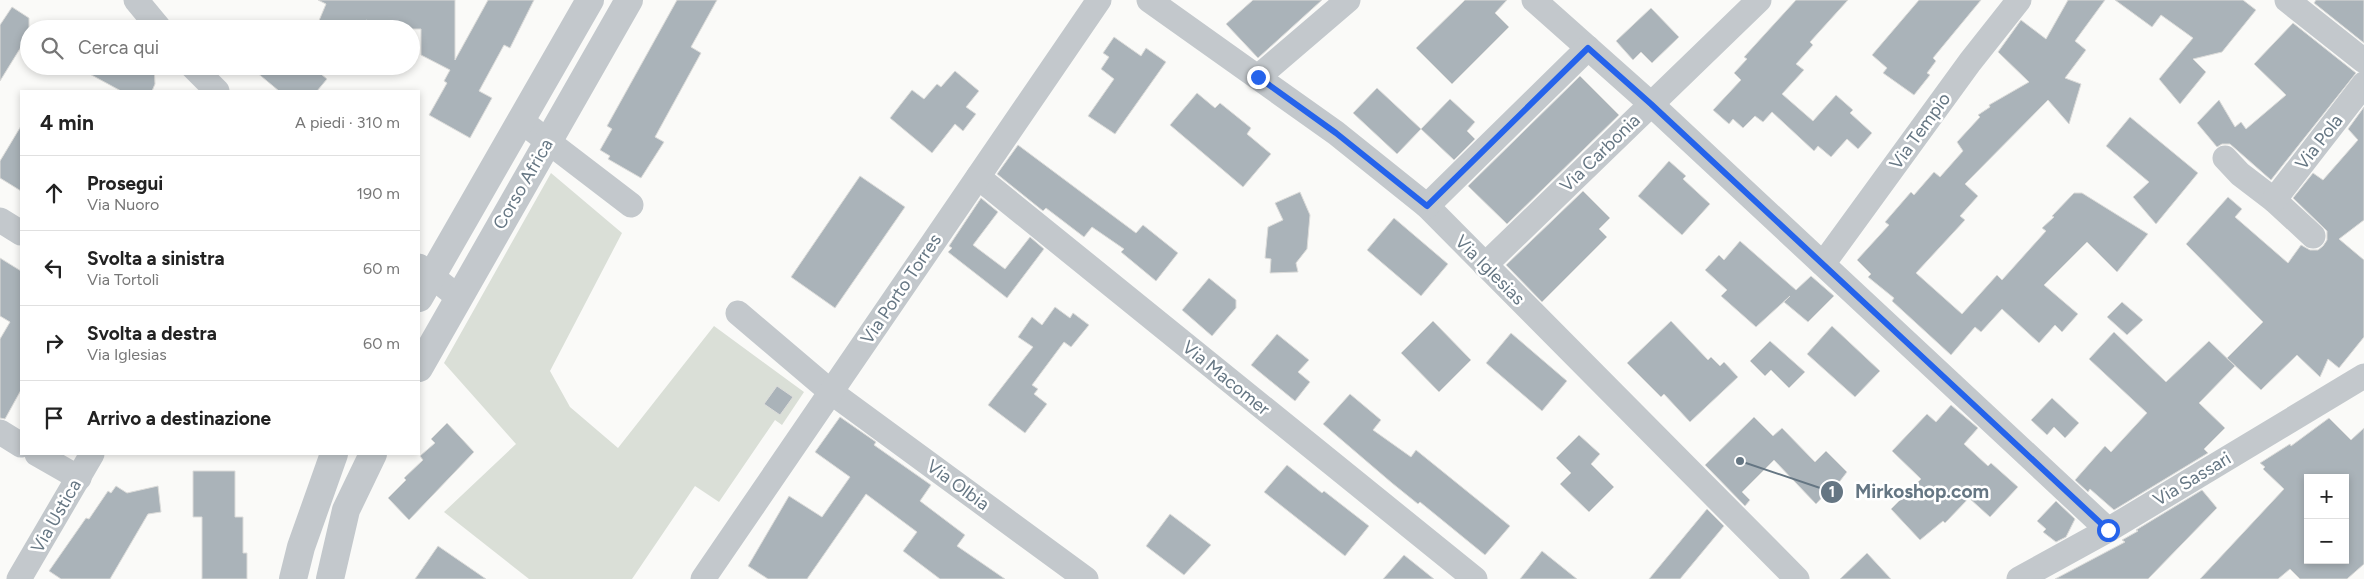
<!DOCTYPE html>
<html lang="it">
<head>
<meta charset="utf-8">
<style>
	:root { --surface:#fff; --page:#f2f2f2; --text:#222; --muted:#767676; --line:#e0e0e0 }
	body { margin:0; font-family:Figtree,sans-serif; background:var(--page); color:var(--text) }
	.controls { position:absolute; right:15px; bottom:15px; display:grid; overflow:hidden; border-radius:0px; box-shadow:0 2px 8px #0003 }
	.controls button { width:45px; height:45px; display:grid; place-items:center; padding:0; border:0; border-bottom:1px solid var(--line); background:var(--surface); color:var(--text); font:25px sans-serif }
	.stop { position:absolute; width:15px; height:15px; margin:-11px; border:4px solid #2563eb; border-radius:50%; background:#fff }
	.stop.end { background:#2563eb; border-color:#fff; box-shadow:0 1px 5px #0008 }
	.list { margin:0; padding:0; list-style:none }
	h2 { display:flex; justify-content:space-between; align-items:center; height:65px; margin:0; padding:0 20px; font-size:21px }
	h2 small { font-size:16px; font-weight:400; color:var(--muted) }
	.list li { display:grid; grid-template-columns:32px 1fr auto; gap:15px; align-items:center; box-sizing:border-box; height:75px; padding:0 20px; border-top:1px solid var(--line) }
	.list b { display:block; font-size:19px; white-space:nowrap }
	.list p { margin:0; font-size:16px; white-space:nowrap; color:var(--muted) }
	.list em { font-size:16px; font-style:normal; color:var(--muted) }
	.icon { flex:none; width:28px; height:28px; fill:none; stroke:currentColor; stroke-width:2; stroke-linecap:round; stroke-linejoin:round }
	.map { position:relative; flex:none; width:2364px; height:579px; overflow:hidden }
	.search { position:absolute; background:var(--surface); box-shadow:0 2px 8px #0003; left:20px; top:20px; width:400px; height:55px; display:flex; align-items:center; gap:12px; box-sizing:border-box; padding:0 18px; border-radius:28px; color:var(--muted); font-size:19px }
	.panel { position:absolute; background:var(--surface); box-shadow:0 2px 8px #0003; left:20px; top:90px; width:400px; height:365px; border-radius:0px }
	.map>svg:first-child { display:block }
</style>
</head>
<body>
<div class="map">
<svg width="2364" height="579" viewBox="0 0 2364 579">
	<rect width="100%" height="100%" fill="#fafaf8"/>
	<path fill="#dadfd7" d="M551,173L622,233L550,371L570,407L618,448L714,326L804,392L782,425L775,420L719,502L695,486L632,579H529L444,512L516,444L444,363Z"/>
	<g fill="#aab3b9" stroke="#dcdcda" fill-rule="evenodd">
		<path d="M318,0H455V60L488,0H534L510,48L504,45L479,91L492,98L470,138L429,115L447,83L444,81L450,70L421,55V29H386L366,20L362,29H332L318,23L326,4Z"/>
		<path d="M677,0H717L691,47L701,53L655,137L664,142L641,178L608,159L610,156L600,150L612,129L607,126Z"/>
		<path d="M1253,0H1322L1258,58L1226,24Z"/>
		<path d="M1465,0H1507L1495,13L1509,27L1452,84L1416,48Z"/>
		<path d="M1796,0H1848L1810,42L1813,45L1796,64L1804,70L1782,94L1813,121L1836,95L1853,110L1850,113L1872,133L1858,149L1847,139L1831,157L1818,146L1814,151L1772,112L1763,122L1755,116L1743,128L1733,119L1729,124L1713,110L1741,80L1734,73L1747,59L1744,57Z"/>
		<path d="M1919,0H1981L1933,58L1936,61L1927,73L1930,75L1914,95L1883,73L1887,68L1872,55Z"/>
		<path d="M2068,0H2105L2075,41L2086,50L2065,78L2081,84L2069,124L2048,100L1965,184L1978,196L1960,216L1965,220L1916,273L1962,314L1997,275L2002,280L2046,231L2042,228L2054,217L2052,216L2074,193H2082L2148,234L2117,272L2087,242L2044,285L2078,314L2062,332L2055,325L2039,343L2002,309L1981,332L1975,327L1951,355L1892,301L1894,298L1868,277L1871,274L1857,260L1889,225L1885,222L1911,192L1914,195L1934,172L1940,177L1963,151L1957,142L1980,117L1978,115L1990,107L1989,105L2029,82L1998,52L2021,20L2046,39Z"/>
		<path d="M2115,0H2243L2256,10L2222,52L2193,59L2206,72L2180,104L2159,79L2193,38L2161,15L2152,27Z"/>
		<path d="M2316,0H2364V43L2314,3Z"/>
		<path d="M12,7L29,18V52L21,47L0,81V25Z"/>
		<path d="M1651,8L1679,37L1652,63L1641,52L1633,60L1616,41Z"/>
		<path d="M2293,23L2356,73L2271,180L2230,144H2222L2217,147L2197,123L2219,100L2235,127L2241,122L2246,129L2286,95L2254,64Z"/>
		<path d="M1114,37L1141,56L1146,48L1166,62L1115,134L1088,116L1114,79L1101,69L1109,57L1103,53Z"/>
		<path d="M75,66H154L155,84L152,91H121Z"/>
		<path d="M249,66H311L327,79L317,91H279Z"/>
		<path d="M955,71L979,91L966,107L976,114L963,131L955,124L932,153L890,118L912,90L924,99L937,84L941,87Z"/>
		<path d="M1580,76L1619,115L1507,224L1468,186Z"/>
		<path d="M1377,88L1421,129L1397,154L1353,113Z"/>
		<path d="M1197,93L1215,108L1220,103L1251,128L1247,134L1271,154L1243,187L1170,125Z"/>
		<path d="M1450,99L1475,122L1467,131L1475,139L1454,160L1421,129Z"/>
		<path d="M2364,107V220L2339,239L2364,260V337L2339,368L2328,359L2320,377L2297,355L2261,390L2227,358L2263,322L2186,244L2228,197L2242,209L2235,217L2288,263L2301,245L2310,250H2318L2323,246L2327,240V231L2293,198L2313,173L2323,180L2358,140L2348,129Z"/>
		<path d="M2130,117L2198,173L2156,224L2133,197L2149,182L2106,146Z"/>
		<path d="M21,126V191L0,178V161Z"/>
		<path d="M1018,145L1136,233L1143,225L1178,253L1156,281L1121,252L1124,249L1092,227L1084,237L1046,208L1043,211L997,174Z"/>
		<path d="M1669,161L1686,176L1683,179L1710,204L1682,235L1638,196Z"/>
		<path d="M860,176L905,207L835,308L791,277Z"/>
		<path d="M1583,191L1610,218L1599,229L1607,237L1542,302L1506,265Z"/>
		<path d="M1300,192L1310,215L1307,249L1296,263L1298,272L1270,273L1271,259L1265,258L1268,227L1283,220L1275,203Z"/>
		<path d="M981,198L998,212L973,245L1005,269L1030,237L1044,249L1007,298L948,252L952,248L949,246Z"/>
		<path d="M1394,218L1448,264L1421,296L1367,250Z"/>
		<path d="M1740,241L1796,290L1811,276L1834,296L1808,322L1784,302L1790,296L1756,327L1721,296L1727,290L1705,270L1719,255L1724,260Z"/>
		<path d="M0,258L21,271V390L5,419L0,418V339L10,322L0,316Z"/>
		<path d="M1209,278L1236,300V308L1212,336L1182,310Z"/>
		<path d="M2122,302L2143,320L2127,335L2107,317Z"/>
		<path d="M1055,307L1070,318L1073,313L1089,325L1071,347L1064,342L1032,385L1038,389L1034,394L1047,404L1025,433L988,405L1033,347L1018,337L1032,317L1042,325Z"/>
		<path d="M1433,321L1471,360L1439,392L1401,353Z"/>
		<path d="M1671,321L1708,360L1711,357L1720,366L1724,362L1738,377L1690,422L1664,394L1661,397L1627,363Z"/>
		<path d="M1832,326L1880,371L1855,397L1807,354Z"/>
		<path d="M2114,332L2166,382L2209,341L2235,366L2199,403L2225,428L2204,449L2208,453L2114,510L2090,489L2088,492L2075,480L2105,446L2111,452L2147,413L2089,359Z"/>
		<path d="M1511,333L1567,381L1542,411L1486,363Z"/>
		<path d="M1277,334L1309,360L1298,372L1310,382L1295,401L1251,365Z"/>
		<path d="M1770,341L1805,372L1789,388L1771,370L1765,376L1750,361Z"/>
		<path d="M777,386L793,397L780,415L764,404Z"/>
		<path d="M1350,394L1381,420L1373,430L1411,457L1416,450L1510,526L1485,555L1420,502L1418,504L1392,483L1323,424Z"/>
		<path d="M2052,398L2079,423L2065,438L2054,427L2047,435L2031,420Z"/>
		<path d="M1951,405L1978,428L1964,444L1988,466L1991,463L2018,487L1990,517L1969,498L1945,523L1943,521L1920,540L1891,509L1921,479L1892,451L1927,414L1936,422Z"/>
		<path d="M840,417L876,442L874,445L931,485L920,501L965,535L957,546L1005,579H940L903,551L917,532L866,494L807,579H768L748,566L789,496L822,517L850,477L815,452Z"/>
		<path d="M1754,417L1773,436L1782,428L1815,462L1826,451L1847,472L1833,490L1831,488L1816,504L1774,460L1742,492L1750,500L1745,506L1705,465Z"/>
		<path d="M2329,418L2351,440L2364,428V564L2347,579H2300L2290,569L2278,579H2200L2284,489L2263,469L2265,467L2260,463L2290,444L2291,446ZM2308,478H2345V560H2308Z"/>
		<path d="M447,423L474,452L409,520L388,498L406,480L404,478L423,460L420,456L435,443L431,439Z"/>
		<path d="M1579,435L1600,454L1591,464L1614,487L1589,512L1560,484L1571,473L1556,458Z"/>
		<path d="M1287,465L1322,493L1324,491L1369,526L1345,556L1264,492Z"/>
		<path d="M193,471H235V517H243V553H247V579H202V517H193Z"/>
		<path d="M116,486L127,493L158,486L161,512L148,514L110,579H61L49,571L86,518L89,519L108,491L111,493Z"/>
		<path d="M2202,490L2217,508L2148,579H2055L2125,542L2122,540L2138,531L2136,530Z"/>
		<path d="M2056,501L2075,519L2066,537L2056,542L2043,532L2046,529L2037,521Z"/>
		<path d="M1707,509L1724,526L1680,579H1649Z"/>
		<path d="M1170,514L1211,545L1184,575L1146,546Z"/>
		<path d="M438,546L486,579H415Z"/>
		<path d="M1542,551L1577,579H1520Z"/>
		<path d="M1867,553L1891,579H1840Z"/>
		<path d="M1404,555L1434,579H1383Z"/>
	</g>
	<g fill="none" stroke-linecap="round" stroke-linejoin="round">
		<g stroke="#c3c8cc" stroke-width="25">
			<path d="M136,0L160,29"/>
			<path d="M1149,0L1336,133L1427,206L1797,579"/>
			<path d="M1534,0L1651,104L2108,530"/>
			<path d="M2287,0L2364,61"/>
			<path d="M192,66L217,91"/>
			<path d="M1258,77L1348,0"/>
			<path d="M520,120L631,205"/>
			<path d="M2225,158L2240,174L2274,200L2313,236"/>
			<path d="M978,177L1475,579"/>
			<path d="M2274,200L2364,84"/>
			<path d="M1427,206L1588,48"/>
			<path d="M0,220L21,233"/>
			<path d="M1823,264L1970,62L2019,0"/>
			<path d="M1485,265L1759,0"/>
			<path d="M419,266L458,297"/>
			<path d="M738,313L831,392L1086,579"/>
			<path d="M0,432L21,445"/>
			<path d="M37,454L79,478"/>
			<path d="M19,579L92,454"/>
			<path d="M703,579L1099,0"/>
			<path d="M2019,579L2108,530L2364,376"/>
		</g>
		<g stroke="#c3c8cc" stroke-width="28">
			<path d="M419,298L590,0"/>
			<path d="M419,368L629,0"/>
			<path d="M293,579L301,547L334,454"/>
			<path d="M330,579L346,510L373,454"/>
		</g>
	</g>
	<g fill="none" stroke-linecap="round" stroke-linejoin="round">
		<path stroke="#2563eb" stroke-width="6" d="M1258,77L1336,133L1427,206L1588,48L1651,104L2108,530"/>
	</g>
	<g text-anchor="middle" stroke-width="5" stroke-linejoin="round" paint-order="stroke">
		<g font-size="18" fill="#657683" stroke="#fff">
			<text transform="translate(1920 131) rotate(-54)" y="6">Via Tempio</text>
			<text transform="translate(2319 142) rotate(-52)" y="6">Via Pola</text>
			<text transform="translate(1600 153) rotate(-44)" y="6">Via Carbonia</text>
			<text transform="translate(523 184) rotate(-60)" y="6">Corso Africa</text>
			<text transform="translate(1490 270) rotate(45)" y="6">Via Iglesias</text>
			<text transform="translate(901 289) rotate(-56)" y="6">Via Porto Torres</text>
			<text transform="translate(1226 378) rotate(39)" y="6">Via Macomer</text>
			<text transform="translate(2192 479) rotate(-31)" y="6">Via Sassari</text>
			<text transform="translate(958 485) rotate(36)" y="6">Via Olbia</text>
			<text transform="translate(56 516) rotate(-60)" y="6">Via Ustica</text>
		</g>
	</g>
	<path fill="none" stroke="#657683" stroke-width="2" d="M1740 461L1832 492"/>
	<g fill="#657683" stroke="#fff" stroke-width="2">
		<circle cx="1740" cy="461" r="5"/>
		<circle cx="1832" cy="492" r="12"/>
	</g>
	<g font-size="15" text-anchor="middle" font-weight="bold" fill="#fff">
		<text x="1832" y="497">1</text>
	</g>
	<g font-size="19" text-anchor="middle" font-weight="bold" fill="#657683" stroke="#fff" stroke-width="5" stroke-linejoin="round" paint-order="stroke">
		<text x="1922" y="498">Mirkoshop.com</text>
	</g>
</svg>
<div class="controls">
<button>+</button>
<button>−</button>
</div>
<div class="stop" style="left:2108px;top:530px"></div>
<div class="stop end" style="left:1258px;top:77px"></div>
<div class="search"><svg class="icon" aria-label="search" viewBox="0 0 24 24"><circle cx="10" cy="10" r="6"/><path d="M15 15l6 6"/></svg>Cerca qui</div>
<section class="panel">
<h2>4 min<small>A piedi · 310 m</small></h2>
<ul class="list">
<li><svg class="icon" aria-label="ahead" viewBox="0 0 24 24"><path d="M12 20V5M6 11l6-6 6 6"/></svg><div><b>Prosegui</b><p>Via Nuoro</p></div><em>190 m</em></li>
<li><svg class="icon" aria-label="left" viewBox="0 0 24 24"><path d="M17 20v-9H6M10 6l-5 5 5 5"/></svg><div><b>Svolta a sinistra</b><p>Via Tortolì</p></div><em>60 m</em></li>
<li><svg class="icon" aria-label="right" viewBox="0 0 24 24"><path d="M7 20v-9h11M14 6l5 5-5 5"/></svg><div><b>Svolta a destra</b><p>Via Iglesias</p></div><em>60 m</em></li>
<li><svg class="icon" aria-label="arrive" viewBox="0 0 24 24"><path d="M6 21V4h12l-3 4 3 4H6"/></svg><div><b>Arrivo a destinazione</b></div></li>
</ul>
</section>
</div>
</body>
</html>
